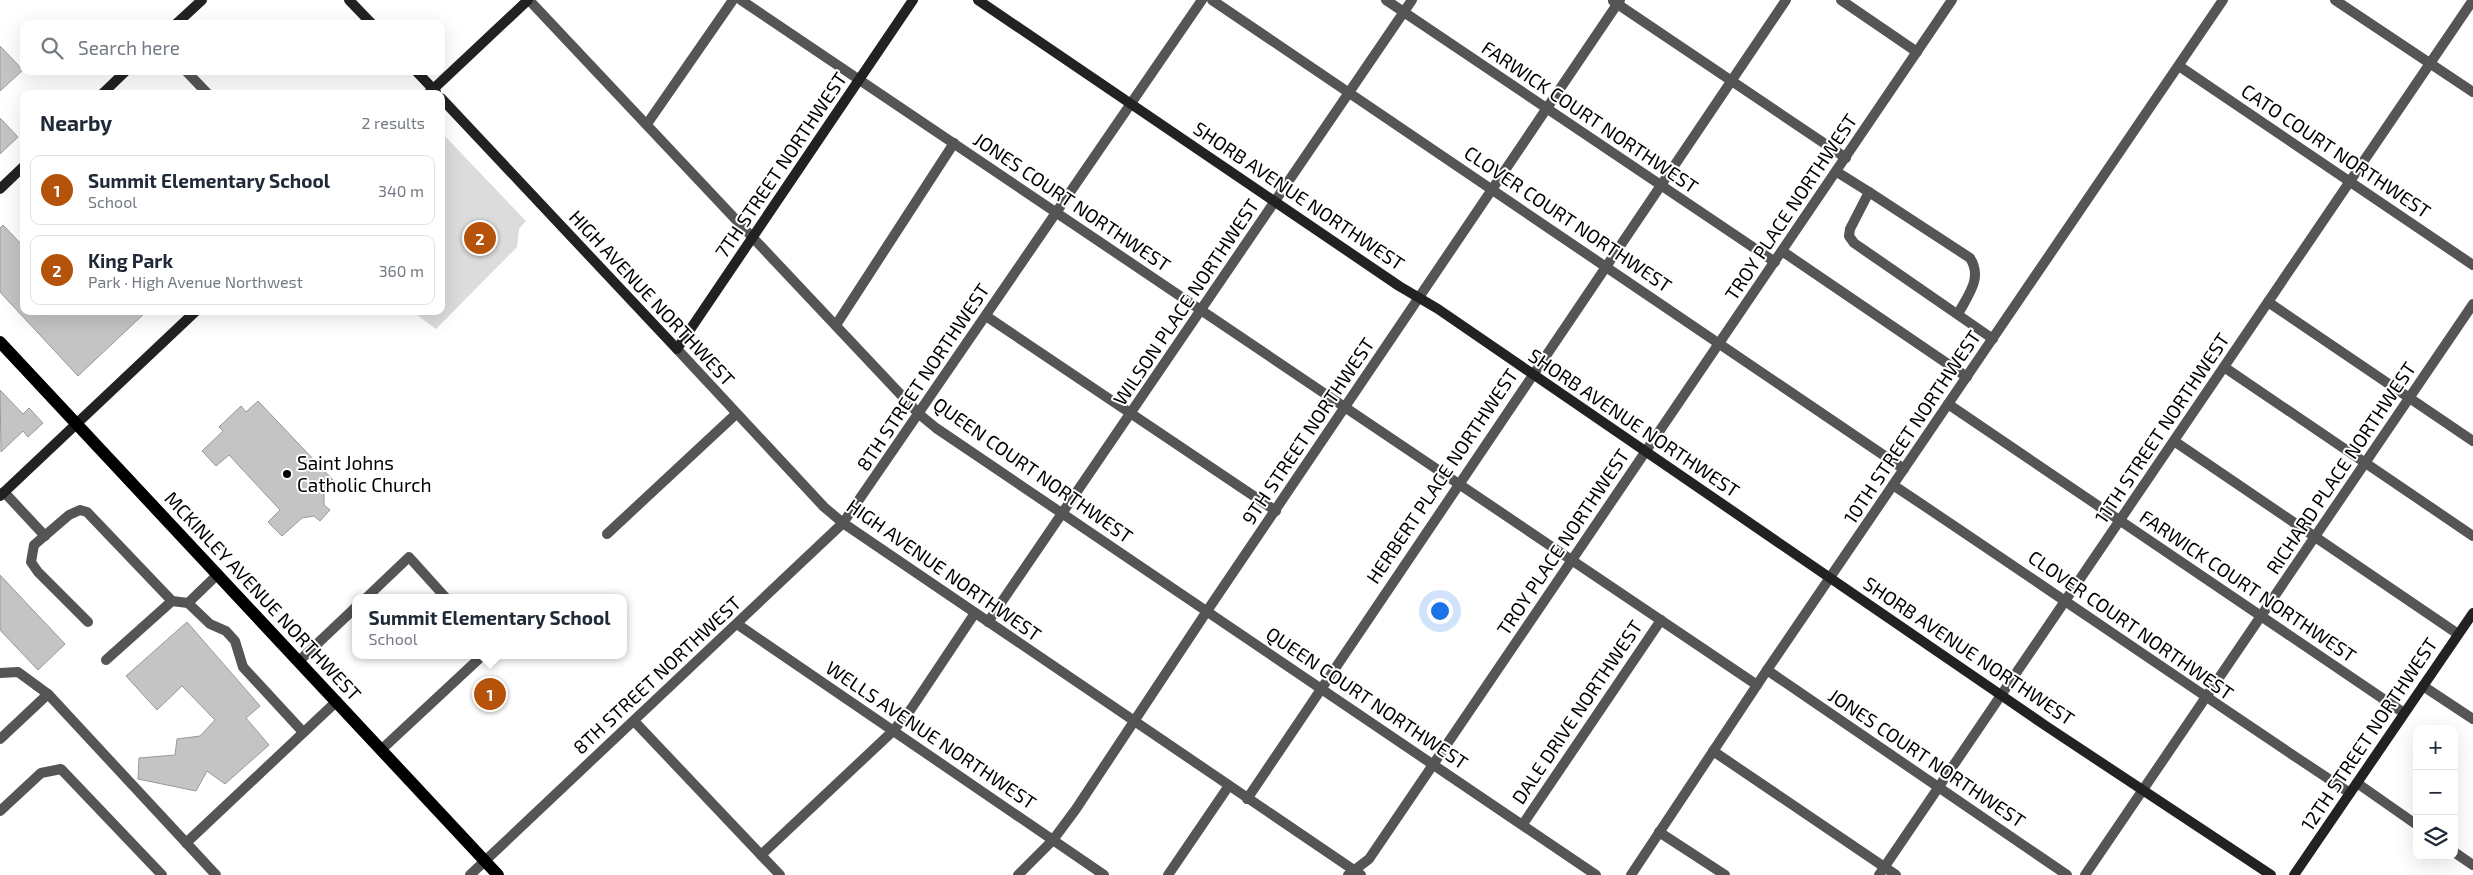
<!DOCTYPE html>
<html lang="en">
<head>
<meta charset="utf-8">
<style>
	:root { --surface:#fff; --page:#f6f6f7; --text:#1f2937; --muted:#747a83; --line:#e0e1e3; --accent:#b45309 }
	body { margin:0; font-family:"Exo 2",sans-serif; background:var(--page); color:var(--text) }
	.controls { position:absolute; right:15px; bottom:15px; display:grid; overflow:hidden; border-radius:10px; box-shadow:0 5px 20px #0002 }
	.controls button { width:45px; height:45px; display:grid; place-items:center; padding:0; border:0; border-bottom:1px solid var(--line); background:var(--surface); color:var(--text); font:25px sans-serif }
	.you { position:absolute; left:1439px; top:610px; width:18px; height:18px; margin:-12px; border:4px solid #fff; border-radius:50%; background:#1a73e8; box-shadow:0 0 0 8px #1a73e833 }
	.badge { display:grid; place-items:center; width:32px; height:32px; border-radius:50%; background:var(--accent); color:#fff; font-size:16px; font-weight:700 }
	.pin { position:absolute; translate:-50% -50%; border:2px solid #fff; box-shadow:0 1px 5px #0006 }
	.popup { position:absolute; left:352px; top:594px; width:275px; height:65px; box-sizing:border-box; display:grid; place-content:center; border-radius:10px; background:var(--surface); filter:drop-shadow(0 1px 4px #0005); font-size:16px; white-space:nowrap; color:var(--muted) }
	.popup b { font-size:19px; color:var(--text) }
	.popup::after { content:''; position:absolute; left:50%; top:100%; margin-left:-10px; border:10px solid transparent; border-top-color:var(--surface) }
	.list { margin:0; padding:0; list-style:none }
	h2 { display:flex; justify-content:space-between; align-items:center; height:65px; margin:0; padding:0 20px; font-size:21px }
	h2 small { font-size:16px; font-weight:400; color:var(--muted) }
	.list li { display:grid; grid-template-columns:32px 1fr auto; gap:15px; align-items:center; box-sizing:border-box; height:70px; margin:0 10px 10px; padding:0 10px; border:1px solid var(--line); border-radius:10px }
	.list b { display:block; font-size:19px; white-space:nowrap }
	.list p { margin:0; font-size:16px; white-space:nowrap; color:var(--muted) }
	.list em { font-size:16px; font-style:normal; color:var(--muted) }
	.icon { flex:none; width:28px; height:28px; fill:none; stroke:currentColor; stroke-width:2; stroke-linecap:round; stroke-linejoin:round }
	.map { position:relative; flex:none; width:2473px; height:875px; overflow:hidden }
	.search { position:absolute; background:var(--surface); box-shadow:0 5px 20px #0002; left:20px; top:20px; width:425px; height:55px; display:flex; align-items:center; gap:12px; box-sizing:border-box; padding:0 18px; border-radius:10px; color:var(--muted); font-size:19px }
	.panel { position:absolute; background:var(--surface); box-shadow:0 5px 20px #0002; left:20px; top:90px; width:425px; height:225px; border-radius:10px }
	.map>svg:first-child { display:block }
</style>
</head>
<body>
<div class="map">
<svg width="2473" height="875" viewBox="0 0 2473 875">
	<rect width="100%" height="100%" fill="#fff"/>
	<path fill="#dcdcdc" d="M441,132L526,221L519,229L517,247L436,329L412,311H441Z"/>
	<g fill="#c4c4c4" stroke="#999">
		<path d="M0,46L23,70L0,91Z"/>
		<path d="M0,118L18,137L0,154Z"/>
		<path d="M3,225L24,247V311H147L78,376L0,292V228Z"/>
		<path d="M0,390L23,414L29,408L43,423L28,437L23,431L1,452Z"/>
		<path d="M258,401L334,481L322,492L324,495V505L330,510L320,521L314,516L302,518L282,536L268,522L280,510L229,455L216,466L202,451L223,431L219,427L241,406L246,412Z"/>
		<path d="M0,575L65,644L38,670L0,630Z"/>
		<path d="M187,622L260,706L246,718L269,745L225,784L207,771L196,791L138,779L139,758L175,755L177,739L200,736L215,720L182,686L157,710L126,676Z"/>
	</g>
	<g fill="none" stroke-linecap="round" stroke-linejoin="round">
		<g stroke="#555" stroke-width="10">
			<path d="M529,0L919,414L936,428L1596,875"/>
			<path d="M741,0L1757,685"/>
			<path d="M1212,0L1904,469"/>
			<path d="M1386,0L1775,262"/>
			<path d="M1841,0L1917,52"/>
			<path d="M2335,0L2473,92"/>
			<path d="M2179,66L2473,265"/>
			<path d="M186,71L208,94"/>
			<path d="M647,124L733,0"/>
			<path d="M1837,172L1869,192L1850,229L1849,236L1854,243L1993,339"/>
			<path d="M1869,192L1970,258C1983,278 1968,295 1958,314"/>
			<path d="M2268,302L2473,441"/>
			<path d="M836,325L954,143"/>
			<path d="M2224,367L2473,536"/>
			<path d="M1948,404L2404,713"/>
			<path d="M2174,441L2458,634"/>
			<path d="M1893,485C2046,587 2197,692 2350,793"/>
			<path d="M4,492L45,536"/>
			<path d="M607,534L736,414"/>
			<path d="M366,598L409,557L446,598"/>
			<path d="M188,603L217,575"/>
			<path d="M88,622L38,572L31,562L34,545L69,515L80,510L87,512L172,601L188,603L210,624L226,631L235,641L243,667L303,732"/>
			<path d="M988,622L1412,0"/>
			<path d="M737,624L1104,875"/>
			<path d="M106,660L172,601"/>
			<path d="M299,661L356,607"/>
			<path d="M1767,670L2067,875"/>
			<path d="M0,673L18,672L48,694L0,739"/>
			<path d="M382,749L483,655"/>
			<path d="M1713,751L1896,875"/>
			<path d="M2357,783L2417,825"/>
			<path d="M1247,799L1786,0"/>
			<path d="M0,811L41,773L61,769L162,875"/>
			<path d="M1523,824L1661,620"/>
			<path d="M1659,832L1725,875"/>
			<path d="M186,843L337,701"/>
			<path d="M2454,852L2473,865"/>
			<path d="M1168,875L1228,787"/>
			<path d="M2085,875L2473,304"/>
		</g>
		<g stroke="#555" stroke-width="10">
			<path d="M1613,1L1846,158"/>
			<path d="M1782,251L1967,377"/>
			<path d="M986,316L1276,511"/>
			<path d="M677,349L824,507L843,523L1361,875"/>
			<path d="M2423,686L2473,719"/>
			<path d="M48,694L216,875"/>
			<path d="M634,721L780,875"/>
			<path d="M761,855L893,731L911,709L975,613"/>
			<path d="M470,875L843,523L1202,0"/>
			<path d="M1018,875L1053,840L1076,809L1207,611L1620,0"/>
			<path d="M1348,875L1369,859L1952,0"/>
			<path d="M1631,875L1767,670L2223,0"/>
			<path d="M1879,875L2473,0"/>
		</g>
		<g stroke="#222" stroke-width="10">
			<path d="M349,0L372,24"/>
			<path d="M978,0L1399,286L1438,309L2046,726L2271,875"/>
			<path d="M176,24L202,0"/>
			<path d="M416,71L436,92"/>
			<path d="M102,94L126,71"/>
			<path d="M428,94L528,0"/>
			<path d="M441,98L677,349L913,0"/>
			<path d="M0,189L24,166"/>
			<path d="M0,496L196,311"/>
			<path d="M2294,875L2473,613"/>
		</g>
		<path stroke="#000" stroke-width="12" d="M0,342L498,875"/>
	</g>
	<circle fill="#000" stroke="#fff" stroke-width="2" cx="287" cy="474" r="5"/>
	<g text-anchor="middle" stroke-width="4" stroke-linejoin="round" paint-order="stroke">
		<g font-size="19" fill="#000" stroke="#fff">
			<text transform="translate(1590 117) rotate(34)" y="7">FARWICK COURT NORTHWEST</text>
			<text transform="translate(2336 151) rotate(34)" y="7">CATO COURT NORTHWEST</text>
			<text transform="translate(781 165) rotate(-56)" y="7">7TH STREET NORTHWEST</text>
			<text transform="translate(1299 196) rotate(34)" y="7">SHORB AVENUE NORTHWEST</text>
			<text transform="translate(1072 202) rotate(34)" y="7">JONES COURT NORTHWEST</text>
			<text transform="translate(1791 207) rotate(-56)" y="7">TROY PLACE NORTHWEST</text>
			<text transform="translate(1568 219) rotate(34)" y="7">CLOVER COURT NORTHWEST</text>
			<text transform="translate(652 298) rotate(47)" y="7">HIGH AVENUE NORTHWEST</text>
			<text transform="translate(1186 302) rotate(-56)" y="7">WILSON PLACE NORTHWEST</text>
			<text transform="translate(923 377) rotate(-56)" y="7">8TH STREET NORTHWEST</text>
			<text transform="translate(1634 423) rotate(34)" y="7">SHORB AVENUE NORTHWEST</text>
			<text transform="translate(1912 427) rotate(-56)" y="7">10TH STREET NORTHWEST</text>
			<text transform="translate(2162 428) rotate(-56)" y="7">11TH STREET NORTHWEST</text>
			<text transform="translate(1308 431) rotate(-56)" y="7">9TH STREET NORTHWEST</text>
			<text transform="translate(2341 468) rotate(-56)" y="7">RICHARD PLACE NORTHWEST</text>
			<text transform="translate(1033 470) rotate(35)" y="7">QUEEN COURT NORTHWEST</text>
			<text transform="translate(1442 476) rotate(-56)" y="7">HERBERT PLACE NORTHWEST</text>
			<text transform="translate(1563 542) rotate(-56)" y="7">TROY PLACE NORTHWEST</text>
			<text transform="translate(944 570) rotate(35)" y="7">HIGH AVENUE NORTHWEST</text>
			<text transform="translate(2248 586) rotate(34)" y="7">FARWICK COURT NORTHWEST</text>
			<text transform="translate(263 596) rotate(47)" y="7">MCKINLEY AVENUE NORTHWEST</text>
			<text transform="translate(2131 625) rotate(35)" y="7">CLOVER COURT NORTHWEST</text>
			<text transform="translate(1969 651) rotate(34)" y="7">SHORB AVENUE NORTHWEST</text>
			<text transform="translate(657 675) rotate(-43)" y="7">8TH STREET NORTHWEST</text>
			<text transform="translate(1367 698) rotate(34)" y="7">QUEEN COURT NORTHWEST</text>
			<text transform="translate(1577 712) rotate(-56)" y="7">DALE DRIVE NORTHWEST</text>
			<text transform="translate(2369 734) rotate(-56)" y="7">12TH STREET NORTHWEST</text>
			<text transform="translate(931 735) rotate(34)" y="7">WELLS AVENUE NORTHWEST</text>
			<text transform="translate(1927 758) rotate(34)" y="7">JONES COURT NORTHWEST</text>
		</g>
		<g font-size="19" fill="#000" stroke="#fff" text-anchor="start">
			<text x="297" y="470">Saint Johns<tspan x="297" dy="22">Catholic Church</tspan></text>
		</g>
	</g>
</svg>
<div class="controls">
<button>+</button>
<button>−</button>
<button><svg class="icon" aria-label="layers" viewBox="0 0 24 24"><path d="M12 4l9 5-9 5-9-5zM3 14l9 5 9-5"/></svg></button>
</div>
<div class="you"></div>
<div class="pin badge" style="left:490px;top:694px">1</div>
<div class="popup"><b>Summit Elementary School</b>School</div>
<div class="pin badge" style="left:480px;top:238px">2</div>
<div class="search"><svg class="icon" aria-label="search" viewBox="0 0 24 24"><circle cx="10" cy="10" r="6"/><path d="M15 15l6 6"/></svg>Search here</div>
<section class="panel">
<h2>Nearby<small>2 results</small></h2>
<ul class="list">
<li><span class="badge">1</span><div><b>Summit Elementary School</b><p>School</p></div><em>340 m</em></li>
<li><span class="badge">2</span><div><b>King Park</b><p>Park · High Avenue Northwest</p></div><em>360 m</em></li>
</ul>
</section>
</div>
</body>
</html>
